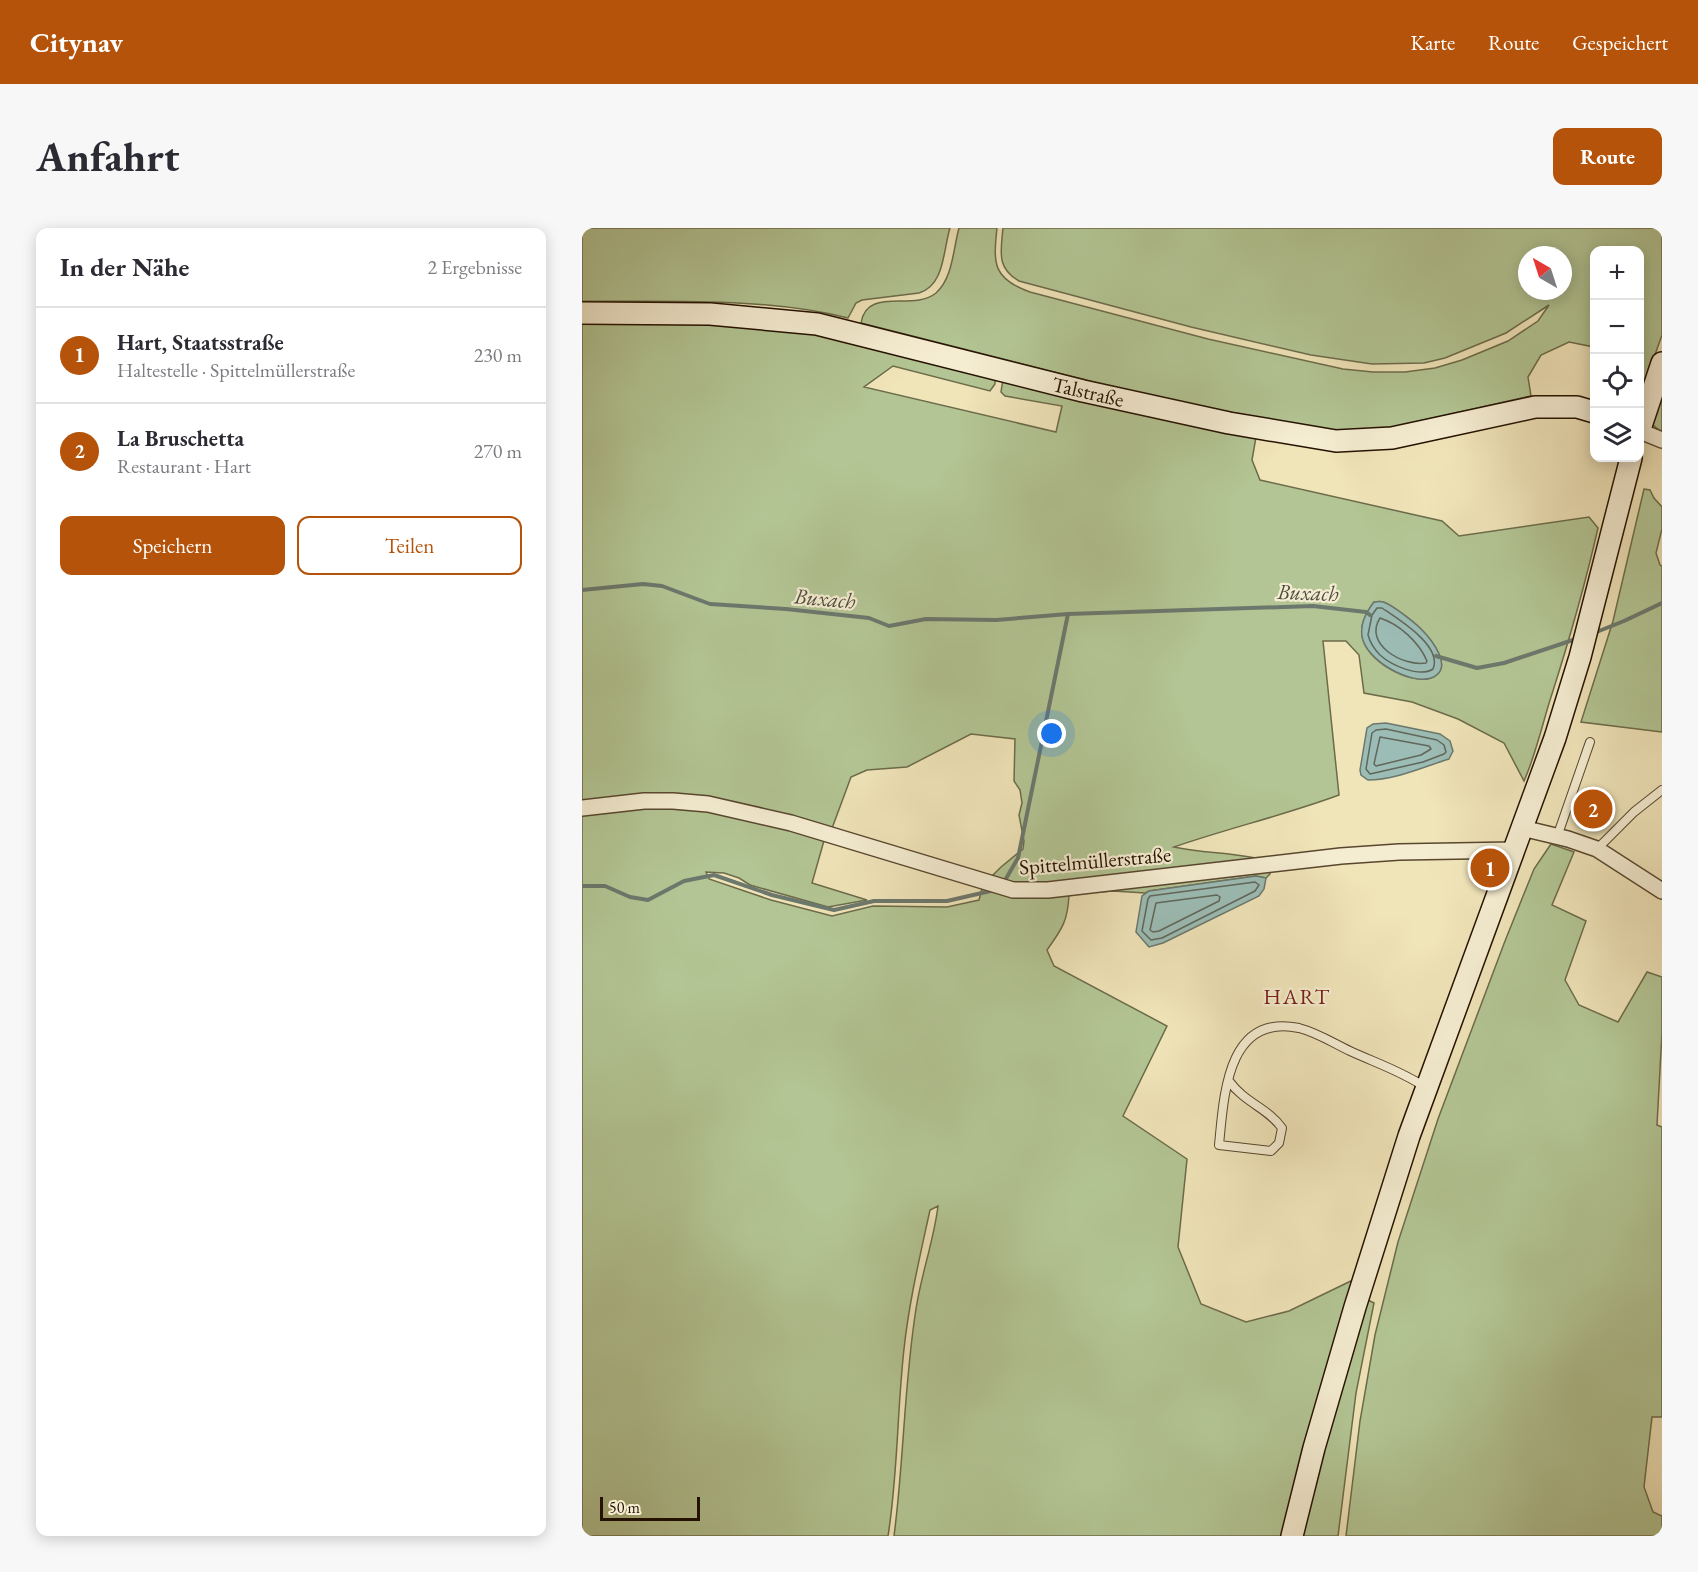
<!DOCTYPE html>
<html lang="de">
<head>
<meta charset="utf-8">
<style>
	:root { --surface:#fff; --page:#f7f7f7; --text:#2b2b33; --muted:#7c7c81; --line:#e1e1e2; --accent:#b45309 }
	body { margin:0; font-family:"EB Garamond",serif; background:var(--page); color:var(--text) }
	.controls { position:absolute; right:18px; top:18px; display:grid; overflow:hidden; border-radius:12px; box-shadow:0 3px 15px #0003 }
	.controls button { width:54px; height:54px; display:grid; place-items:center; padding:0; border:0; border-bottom:2px solid var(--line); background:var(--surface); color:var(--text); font:30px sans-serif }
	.compass { position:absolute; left:936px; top:18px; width:54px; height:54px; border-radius:50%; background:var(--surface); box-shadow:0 3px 15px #0003; rotate:321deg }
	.scale { position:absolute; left:18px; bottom:15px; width:100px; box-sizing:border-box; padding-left:6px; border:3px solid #251100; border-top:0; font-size:16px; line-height:21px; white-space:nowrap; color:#251100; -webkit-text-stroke:4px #f5edd2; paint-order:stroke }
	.you { position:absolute; left:470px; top:506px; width:21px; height:21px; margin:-15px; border:4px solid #fff; border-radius:50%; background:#1a73e8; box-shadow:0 0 0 9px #1a73e833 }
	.badge { display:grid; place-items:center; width:39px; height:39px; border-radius:50%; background:var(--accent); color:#fff; font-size:20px; font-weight:700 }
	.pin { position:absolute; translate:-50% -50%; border:3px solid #fff; box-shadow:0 2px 6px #0006 }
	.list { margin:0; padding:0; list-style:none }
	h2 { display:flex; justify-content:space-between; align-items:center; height:78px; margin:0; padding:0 24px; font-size:26px }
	h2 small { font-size:20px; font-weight:400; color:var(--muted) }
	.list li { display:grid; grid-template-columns:39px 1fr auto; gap:18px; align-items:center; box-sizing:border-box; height:96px; padding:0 24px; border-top:2px solid var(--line) }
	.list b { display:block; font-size:22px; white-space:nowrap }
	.list p { margin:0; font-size:20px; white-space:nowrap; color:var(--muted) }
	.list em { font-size:20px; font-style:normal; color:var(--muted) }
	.actions { display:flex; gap:12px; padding:18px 24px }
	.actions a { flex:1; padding:14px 0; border:2px solid var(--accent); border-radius:12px; text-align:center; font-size:21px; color:var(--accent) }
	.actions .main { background:var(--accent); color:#fff }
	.icon { flex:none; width:33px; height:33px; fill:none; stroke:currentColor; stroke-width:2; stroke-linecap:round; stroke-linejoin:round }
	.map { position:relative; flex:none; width:1080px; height:1308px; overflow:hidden; border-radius:12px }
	header { display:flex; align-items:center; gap:36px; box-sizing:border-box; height:84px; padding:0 30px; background:var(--accent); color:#fff }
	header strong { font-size:28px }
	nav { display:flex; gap:33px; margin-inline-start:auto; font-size:21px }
	.intro { display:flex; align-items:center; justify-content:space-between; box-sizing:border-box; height:144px; padding:0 36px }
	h1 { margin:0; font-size:42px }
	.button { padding:15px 27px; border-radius:12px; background:var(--accent); color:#fff; font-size:21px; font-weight:700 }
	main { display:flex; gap:36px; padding:0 36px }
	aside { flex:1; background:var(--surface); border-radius:12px; box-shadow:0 3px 15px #0003 }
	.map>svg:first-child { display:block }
</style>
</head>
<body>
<header>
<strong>Citynav</strong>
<nav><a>Karte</a><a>Route</a><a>Gespeichert</a></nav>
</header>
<div class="intro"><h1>Anfahrt</h1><a class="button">Route</a></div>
<main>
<aside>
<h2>In der Nähe<small>2 Ergebnisse</small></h2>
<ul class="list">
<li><span class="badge">1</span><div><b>Hart, Staatsstraße</b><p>Haltestelle · Spittelmüllerstraße</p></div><em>230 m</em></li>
<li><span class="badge">2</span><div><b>La Bruschetta</b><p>Restaurant · Hart</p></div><em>270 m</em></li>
</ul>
<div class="actions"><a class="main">Speichern</a><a>Teilen</a></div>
</aside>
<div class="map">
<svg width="1080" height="1308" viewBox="0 0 1080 1308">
	<rect width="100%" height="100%" fill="#f0e4b9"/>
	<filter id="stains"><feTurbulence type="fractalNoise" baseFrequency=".00333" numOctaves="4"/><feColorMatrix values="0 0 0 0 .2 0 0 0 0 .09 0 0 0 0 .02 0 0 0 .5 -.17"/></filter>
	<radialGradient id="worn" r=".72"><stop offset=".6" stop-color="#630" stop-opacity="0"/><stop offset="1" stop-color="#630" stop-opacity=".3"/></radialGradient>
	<g fill="#b3c594" stroke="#6c6b4a" stroke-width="1.5" fill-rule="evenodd">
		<path d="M0,0H368C361,22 363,57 337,65L280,72L274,75L266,90C184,69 84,74 0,73Z"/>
		<path d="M377,0H415C411,36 411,51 448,64L626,111L761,141L791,144H823L853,140L880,132L926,113L956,93L967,77L924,105L863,130L842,135L790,136L729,127L609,99L437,53C414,40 419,23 421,0H1080V107L1060,163L1058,162V22H1012V119L987,114L959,127L946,149L949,168L807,200L778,203L748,202L609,177L504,152L279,95C285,58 331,84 354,65C371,50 371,21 377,0ZM945,27H981V63H945Z"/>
		<path d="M0,92L80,93L199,99L253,107L300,121L413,149V156L408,163L311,138L282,159L474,204L480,178L423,168L419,164L421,151L674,209L670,232L678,252L860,293L877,308L1007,289L1016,300C1003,357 987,413 969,469C960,497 954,526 942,553L922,515L876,491L830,474L782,465L777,427L764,413H741L757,567C703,587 647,600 592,619C623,626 655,624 686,633L688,646L684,650L674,648L567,663L563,665L531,663L487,666C486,693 480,701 465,722L472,738L585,798L541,888L605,931L596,1019L619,1076L664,1094L707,1083L773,1051L705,1308H312C322,1232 322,1156 334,1081C339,1047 352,1012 356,978L348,982C338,1028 327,1074 322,1121C315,1183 316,1246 306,1308H0V586C30,582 61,576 91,577C144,579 193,598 243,609L230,655L285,672L246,679L168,657L157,650L142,645L124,644L127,651L189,672L250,688L291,678L365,679L397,672L401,657L419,639L441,621L442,613L437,587L440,575L438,562L432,553L433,511L389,506L325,539L285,542L269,549L249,603C199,588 149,573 96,569C64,567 32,572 0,576ZM792,374C795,374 798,373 801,374C809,376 832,394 839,401C848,410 874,441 849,450C827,457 783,432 780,408C778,395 785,384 792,374Z"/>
		<path d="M1080,159V205L1070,196Z"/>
		<path d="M1062,261L1068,262L1072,270L1080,279V301L1074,325L1078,337L1080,338V504L999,494L1031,393Z"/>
		<path d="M969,616L992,624L970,677L1004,693L983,752L997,777L1036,794L1065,744L1080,749V805L1075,897L1080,899V1189H1070L1062,1259L1071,1284L1080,1288V1308H764L778,1193L793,1107L816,1014L856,891L923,713L952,641Z"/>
		<path d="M784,1071L792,1075L774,1165L756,1308H717Z"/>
	</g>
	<g fill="#9cbdb6" stroke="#6c786d" stroke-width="1.5">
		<path d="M792,374C795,374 798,373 801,374C809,376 832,394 839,401C848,410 874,441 849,450C827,457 783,431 780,408C778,395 785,383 792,374Z"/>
		<path d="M804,495L858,506L868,513L871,523L867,531C841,539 813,552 786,552L779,547L778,542L785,500L791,496Z"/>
		<path d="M674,648L684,650L682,661L677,668L581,715L567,719L554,704L560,668L567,663Z"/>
	</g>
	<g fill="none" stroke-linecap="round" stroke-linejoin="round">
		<g stroke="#60675b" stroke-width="1.5">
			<path d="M795,380H800C816,391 861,418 851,441C837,450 809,437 798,427C792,421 788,414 786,407L790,387Z"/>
			<path d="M798,390C817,396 837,414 845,433L844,435C821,439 781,416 798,390Z"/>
			<path d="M804,501L855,512L862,517L864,524L862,526L841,534L788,546L784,541L790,505L794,502Z"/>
			<path d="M798,509L847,518L849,521L839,527L794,538L792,536Z"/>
			<path d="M673,654L677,657L673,663L580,710L569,712L560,703L566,671L568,668Z"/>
			<path d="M635,667L638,669L637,673L577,703L571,704L568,702L574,675Z"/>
		</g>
		<g stroke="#6c786d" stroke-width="4">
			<path d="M0,362L61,356L80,358L128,376L204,381L287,390L307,398L344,391L414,392L486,386L731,378L784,384L788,387"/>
			<path d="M1012,405L1042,393L1080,375"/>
			<path d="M854,428L895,440L922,435L994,411"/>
			<path d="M422,654L436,630L486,386"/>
			<path d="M0,658H23L48,669L66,672L102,653L132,647L190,667L252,682L292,673H365L413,662"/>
		</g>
		<g stroke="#58462e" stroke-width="10">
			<g id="lane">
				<path d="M975,609L1008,514"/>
				<path d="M1015,621L1052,584L1080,562"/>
				<path d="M647,853C663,875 686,880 700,900L697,915L689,923L637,917C642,867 645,785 717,800C736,805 751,815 768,823C794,835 819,843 843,859"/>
			</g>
		</g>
		<g stroke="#58462e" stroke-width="18">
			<g id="street">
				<path d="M1058,203L1080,212"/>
				<path d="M0,580L62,573H91L126,576L209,595L431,662H466L759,628L817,624L932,622"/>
				<path d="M940,600L986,611L1015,621L1080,663"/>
			</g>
		</g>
		<g stroke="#251100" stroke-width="24">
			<g id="secondary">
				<path d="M0,85L128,86L235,96L501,163L647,195L754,213L810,210L953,179H995L1012,184"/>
				<path d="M1058,201L1080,135"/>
				<path d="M710,1308L732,1220L773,1079L827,908L973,510L998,429L1049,230"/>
			</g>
		</g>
		<use href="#lane" stroke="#f5edd2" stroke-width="8"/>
		<use href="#street" stroke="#f5edd2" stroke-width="15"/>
		<use href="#secondary" stroke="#f5edd2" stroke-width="21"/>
	</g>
	<g text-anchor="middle" stroke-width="4.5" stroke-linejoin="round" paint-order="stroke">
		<g font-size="21" fill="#251100" stroke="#f5edd2">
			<text transform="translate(506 164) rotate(13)" y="7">Talstraße</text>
			<text transform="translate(513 633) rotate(-5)" y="7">Spittelmüllerstraße</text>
		</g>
		<g font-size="22" font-style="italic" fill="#4f4d40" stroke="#f5edd2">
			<text transform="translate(726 364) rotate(2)" y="8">Buxach</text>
			<text transform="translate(243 370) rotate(5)" y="8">Buxach</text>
		</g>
		<g font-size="22" letter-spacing="1.5" fill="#7a1f14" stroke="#f5edd2">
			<text x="715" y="776">HART</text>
		</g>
	</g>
	<rect width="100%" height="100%" filter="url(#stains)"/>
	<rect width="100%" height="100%" fill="url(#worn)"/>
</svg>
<div class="controls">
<button>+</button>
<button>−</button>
<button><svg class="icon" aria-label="locate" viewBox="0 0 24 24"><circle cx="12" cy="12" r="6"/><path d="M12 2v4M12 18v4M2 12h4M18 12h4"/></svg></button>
<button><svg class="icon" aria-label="layers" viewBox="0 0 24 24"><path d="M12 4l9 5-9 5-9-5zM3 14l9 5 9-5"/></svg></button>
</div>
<svg class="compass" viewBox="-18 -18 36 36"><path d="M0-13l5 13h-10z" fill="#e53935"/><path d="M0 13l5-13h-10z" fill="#7c7c81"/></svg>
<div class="scale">50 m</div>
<div class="you"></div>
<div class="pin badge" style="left:908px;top:640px">1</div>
<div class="pin badge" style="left:1011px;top:581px">2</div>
</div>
</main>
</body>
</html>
